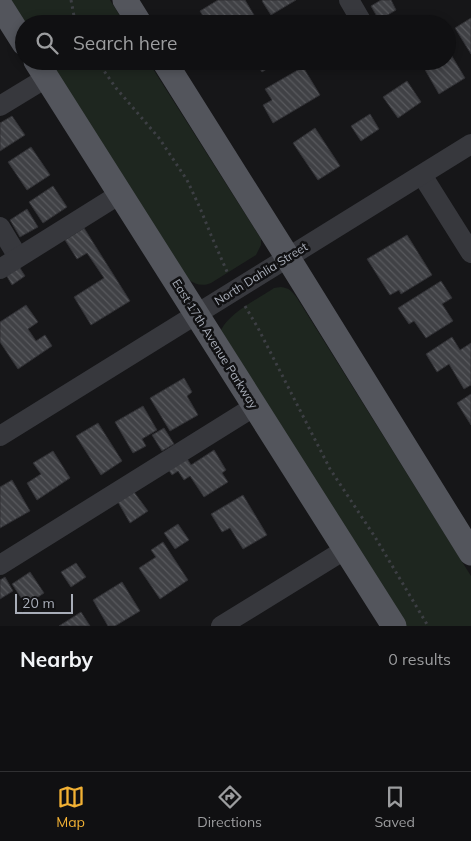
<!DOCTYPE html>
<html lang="en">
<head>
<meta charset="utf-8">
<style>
	:root { --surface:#101012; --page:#19191b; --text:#f1f3f6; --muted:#9c9d9f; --line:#303032; --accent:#f2b134 }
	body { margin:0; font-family:Mulish,sans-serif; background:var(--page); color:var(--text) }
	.scale { position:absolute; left:15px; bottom:12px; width:58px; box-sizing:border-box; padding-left:5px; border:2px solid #a8adb8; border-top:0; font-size:14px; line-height:18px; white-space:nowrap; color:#a8adb8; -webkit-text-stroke:4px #111113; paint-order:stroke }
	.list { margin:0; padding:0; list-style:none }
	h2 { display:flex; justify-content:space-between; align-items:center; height:65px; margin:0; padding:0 20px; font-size:21px }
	h2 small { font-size:16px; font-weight:400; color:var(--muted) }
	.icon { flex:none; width:28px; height:28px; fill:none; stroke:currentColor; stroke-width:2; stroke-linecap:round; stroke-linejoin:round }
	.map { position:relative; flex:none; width:471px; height:626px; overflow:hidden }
	.search { position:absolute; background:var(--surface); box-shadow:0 2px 8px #0003; left:15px; right:15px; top:15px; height:55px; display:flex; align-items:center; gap:12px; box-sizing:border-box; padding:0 18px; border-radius:28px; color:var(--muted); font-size:19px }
	.sheet { height:145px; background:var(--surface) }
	nav { display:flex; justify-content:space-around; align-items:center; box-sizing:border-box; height:70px; border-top:1px solid var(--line); background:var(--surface); font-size:14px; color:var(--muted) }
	nav a { display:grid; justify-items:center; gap:2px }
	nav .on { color:var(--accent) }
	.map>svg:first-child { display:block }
</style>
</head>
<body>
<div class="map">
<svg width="471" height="626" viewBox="0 0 471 626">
	<defs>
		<pattern id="building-back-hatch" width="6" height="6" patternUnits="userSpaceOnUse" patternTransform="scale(1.25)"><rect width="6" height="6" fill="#404145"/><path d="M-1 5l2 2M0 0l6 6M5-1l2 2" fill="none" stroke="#595a5e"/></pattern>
	</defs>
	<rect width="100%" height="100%" fill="#161618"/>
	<g fill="#1e261f">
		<path d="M11,0H110L125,24H26Z"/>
		<path d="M50,61H148L261,239V245L256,255L211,283C202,287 195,284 187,279Z"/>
		<path d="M281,287C289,288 292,291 297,298L471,576V626H405L221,330C230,312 258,299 274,288Z"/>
	</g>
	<g fill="url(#building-back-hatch)" stroke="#303034">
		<path d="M218,0H245L254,15L240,24H208L200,11Z"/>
		<path d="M263,0H296L271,15L262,1Z"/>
		<path d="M381,0H391L396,10L379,20L371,6Z"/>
		<path d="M471,18V54L455,28Z"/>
		<path d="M447,48L465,78L439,94L420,61H447Z"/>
		<path d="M255,61H279L262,72Z"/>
		<path d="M303,67L320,95L273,123L263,105L272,100L265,89Z"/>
		<path d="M407,81L421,102L398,118L383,97Z"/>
		<path d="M370,114L379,129L361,141L351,126Z"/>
		<path d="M12,116L25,135L0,151V123Z"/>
		<path d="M315,128L340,166L318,180L293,143Z"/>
		<path d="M31,147L50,175L27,190L8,162Z"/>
		<path d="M53,186L67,207L43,223L29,202Z"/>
		<path d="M27,209L38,227L20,237L10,220Z"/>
		<path d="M84,228L130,301L91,325L74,297L104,278L87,253L77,259L65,240Z"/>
		<path d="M407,235L432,275L401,294L399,290L390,295L367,259Z"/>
		<path d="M18,265L25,276L12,285L5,273Z"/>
		<path d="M441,281L452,298L442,304L453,321L426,338L414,321L409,324L398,308Z"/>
		<path d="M26,305L38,322L28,329L36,341L45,335L52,346L18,369L0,342V322Z"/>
		<path d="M452,337L460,350L471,343V385L464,389L449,364L437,372L426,354Z"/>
		<path d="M184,378L192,392L187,396L198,415L170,431L150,398Z"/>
		<path d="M471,394V425L457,403Z"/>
		<path d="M143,406L157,430L142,439L146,446L133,453L115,422Z"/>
		<path d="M98,423L122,461L101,475L76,436Z"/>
		<path d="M164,428L174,444L162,451L152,435Z"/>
		<path d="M214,450L226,470L222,473L228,482L204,497L190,476L184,480L178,471L172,475L168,469L186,457L191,465Z"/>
		<path d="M53,451L70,478L37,500L27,483L41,474L33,463Z"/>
		<path d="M12,480L30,511L0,528V487Z"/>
		<path d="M134,492L148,511L130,523L118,502Z"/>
		<path d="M243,495L267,535L243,549L230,528L222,532L211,514Z"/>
		<path d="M178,524L189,540L175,549L164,533Z"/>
		<path d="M163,542L188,580L160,599L139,568L156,557L151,550Z"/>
		<path d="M76,563L86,577L71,587L61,572Z"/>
		<path d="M30,572L44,593L26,605L12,584Z"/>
		<path d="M5,577L13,591L0,599V580Z"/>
		<path d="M122,582L140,611L115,626H108L93,600Z"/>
		<path d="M81,612L90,626H59Z"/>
	</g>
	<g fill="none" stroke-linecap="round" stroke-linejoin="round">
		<g stroke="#3d3f44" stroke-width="3" stroke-dasharray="2.5 4" stroke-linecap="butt">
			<path d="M71,0L74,16L77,24"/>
			<path d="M97,61L116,88L159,138L187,180L200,208L211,235L228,274"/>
			<path d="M245,306L258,328L330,469L375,537L428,626"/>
		</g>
		<g stroke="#37383d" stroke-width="20">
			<path d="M349,0L363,24"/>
			<path d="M0,106L46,78"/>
			<path d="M422,175L471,253"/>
			<path d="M0,227L18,257"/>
			<path d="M0,269L120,194"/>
			<path d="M0,436L471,144"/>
			<path d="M0,565L255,406"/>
			<path d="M221,626L346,549"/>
		</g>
		<g stroke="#53555c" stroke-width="25">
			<path d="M125,0L140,24"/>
			<path d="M0,5L24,43"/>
			<path d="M36,61L394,626"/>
			<path d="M164,61L288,258L471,553"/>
		</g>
	</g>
	<g text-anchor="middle" stroke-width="5" stroke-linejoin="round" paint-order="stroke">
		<g font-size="12" fill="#a8adb8" stroke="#111113">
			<text transform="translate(261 274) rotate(-32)" y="4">North Dahlia Street</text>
			<text transform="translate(215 344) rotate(58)" y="4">East 17th Avenue Parkway</text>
		</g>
	</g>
</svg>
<div class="scale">20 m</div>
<div class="search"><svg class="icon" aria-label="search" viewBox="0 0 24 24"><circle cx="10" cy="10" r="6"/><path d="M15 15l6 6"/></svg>Search here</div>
</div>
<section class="sheet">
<h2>Nearby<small>0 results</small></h2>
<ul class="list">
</ul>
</section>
<nav>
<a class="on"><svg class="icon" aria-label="map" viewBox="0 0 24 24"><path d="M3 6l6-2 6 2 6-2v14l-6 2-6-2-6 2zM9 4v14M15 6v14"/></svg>Map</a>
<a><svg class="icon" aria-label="directions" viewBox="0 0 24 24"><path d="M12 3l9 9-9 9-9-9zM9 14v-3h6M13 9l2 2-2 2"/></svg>Directions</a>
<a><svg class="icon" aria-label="saved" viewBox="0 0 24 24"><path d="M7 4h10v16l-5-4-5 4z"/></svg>Saved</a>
</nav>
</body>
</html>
